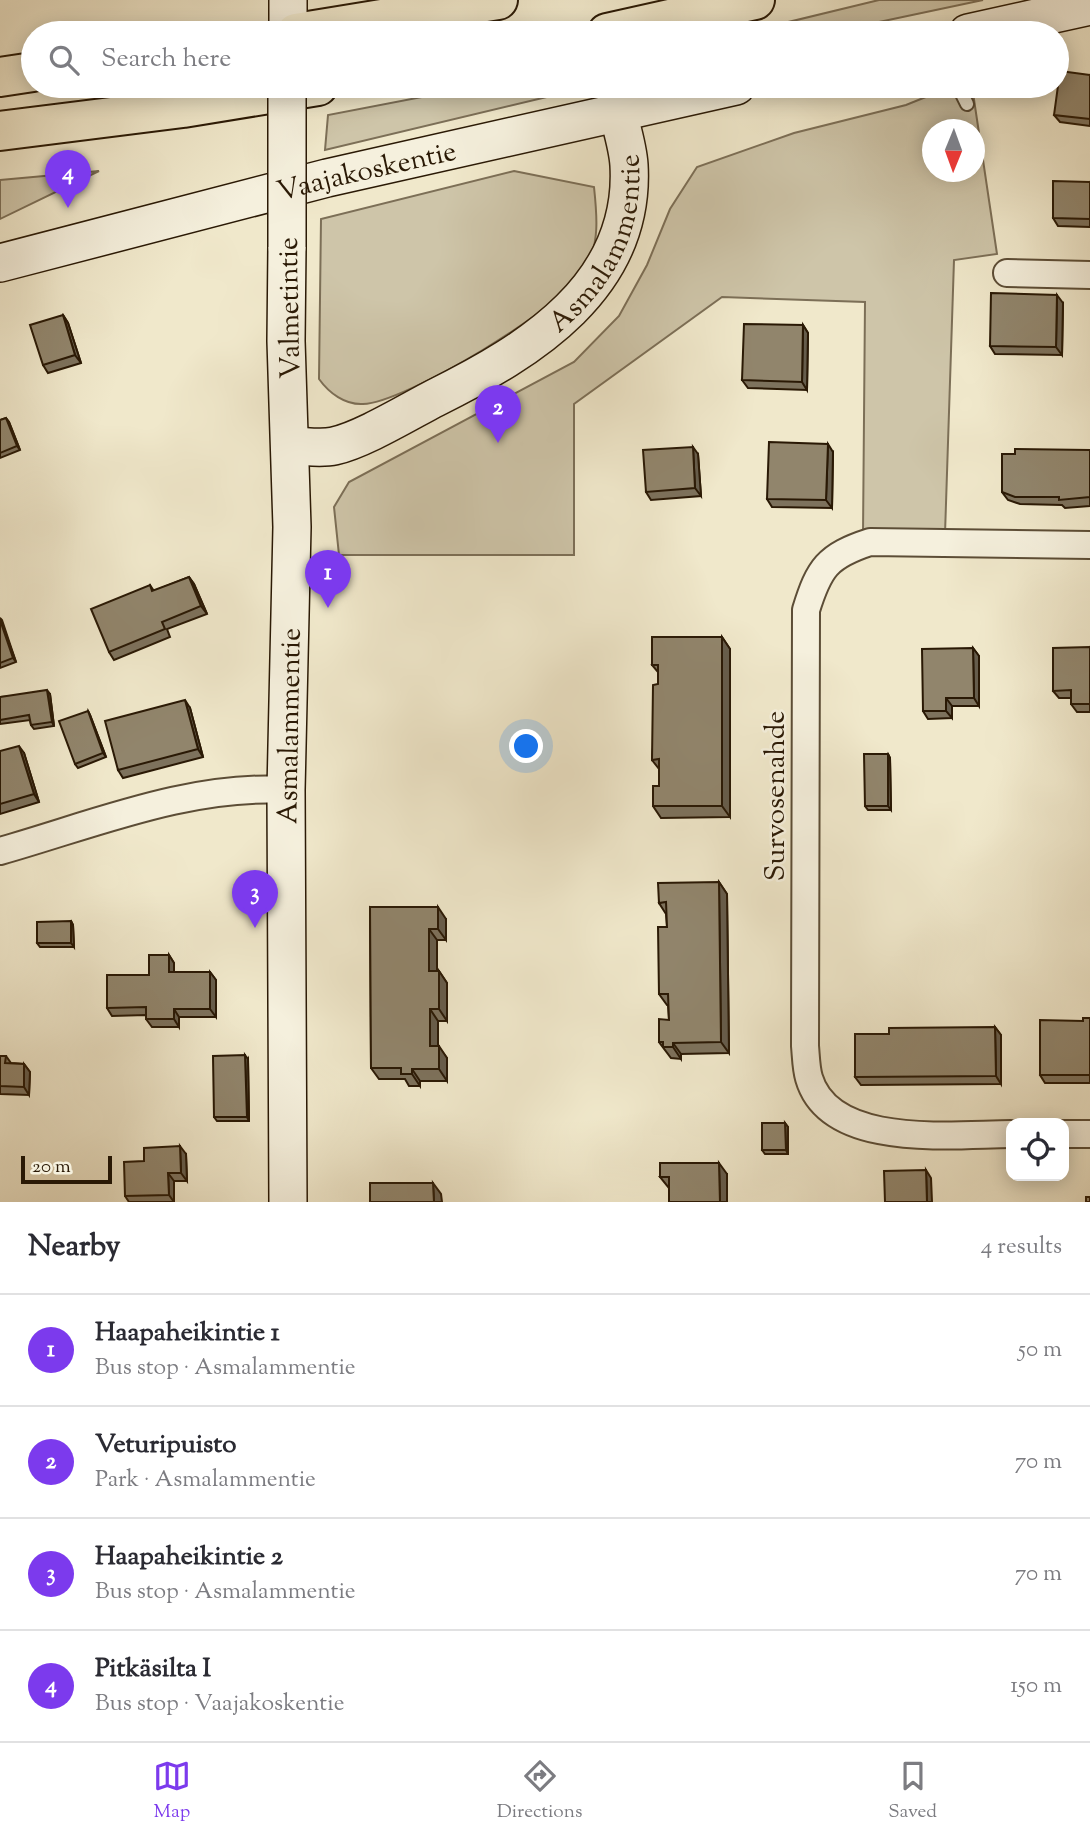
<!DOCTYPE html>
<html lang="en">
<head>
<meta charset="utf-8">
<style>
	:root { --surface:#fff; --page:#f2f2f3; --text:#2b2b33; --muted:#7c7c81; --line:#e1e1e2; --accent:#7c3aed }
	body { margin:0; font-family:"Sorts Mill Goudy",serif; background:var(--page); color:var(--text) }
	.controls { position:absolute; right:21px; bottom:21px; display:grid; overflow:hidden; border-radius:14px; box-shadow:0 4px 18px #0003 }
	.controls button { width:63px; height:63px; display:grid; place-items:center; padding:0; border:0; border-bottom:2px solid var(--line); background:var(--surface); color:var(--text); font:35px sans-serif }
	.compass { position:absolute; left:922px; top:119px; width:63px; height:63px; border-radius:50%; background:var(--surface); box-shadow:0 4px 18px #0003; rotate:181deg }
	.scale { position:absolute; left:21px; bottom:18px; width:91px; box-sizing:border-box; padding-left:7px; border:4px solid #2a1905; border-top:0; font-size:19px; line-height:24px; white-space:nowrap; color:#2a1905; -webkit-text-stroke:5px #f5f0dd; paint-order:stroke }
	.you { position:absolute; left:527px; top:747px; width:24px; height:24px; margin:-18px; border:5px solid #fff; border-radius:50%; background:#1a73e8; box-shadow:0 0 0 10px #1a73e833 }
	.badge { display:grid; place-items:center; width:46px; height:46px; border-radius:50%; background:var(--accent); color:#fff; font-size:23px; font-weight:700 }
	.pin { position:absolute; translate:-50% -58px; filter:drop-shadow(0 2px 4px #0008) }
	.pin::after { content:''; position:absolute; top:37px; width:24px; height:21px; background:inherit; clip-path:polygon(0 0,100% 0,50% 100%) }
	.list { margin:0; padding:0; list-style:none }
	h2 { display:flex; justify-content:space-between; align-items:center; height:91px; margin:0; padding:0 28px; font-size:30px }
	h2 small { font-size:23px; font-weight:400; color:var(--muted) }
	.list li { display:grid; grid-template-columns:46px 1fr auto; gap:21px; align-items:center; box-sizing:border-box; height:112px; padding:0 28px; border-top:2px solid var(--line) }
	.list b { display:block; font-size:26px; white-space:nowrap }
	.list p { margin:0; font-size:23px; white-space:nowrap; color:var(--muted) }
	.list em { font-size:23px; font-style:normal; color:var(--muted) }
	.icon { flex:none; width:38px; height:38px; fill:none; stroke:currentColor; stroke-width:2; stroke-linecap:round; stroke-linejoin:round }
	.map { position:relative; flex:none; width:1090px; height:1202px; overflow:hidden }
	.search { position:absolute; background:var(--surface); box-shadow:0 4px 18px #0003; left:21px; right:21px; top:21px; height:77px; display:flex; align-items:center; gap:18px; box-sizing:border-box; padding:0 24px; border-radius:38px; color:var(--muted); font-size:26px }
	.sheet { height:539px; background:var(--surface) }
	nav { display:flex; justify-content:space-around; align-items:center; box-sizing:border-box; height:98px; border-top:2px solid var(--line); background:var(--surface); font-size:19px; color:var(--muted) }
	nav a { display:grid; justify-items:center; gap:4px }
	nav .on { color:var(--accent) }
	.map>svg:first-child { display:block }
</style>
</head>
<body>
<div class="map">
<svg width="1090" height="1202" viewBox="0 0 1090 1202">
	<rect width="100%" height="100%" fill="#f0e8cb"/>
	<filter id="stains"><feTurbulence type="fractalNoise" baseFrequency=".00286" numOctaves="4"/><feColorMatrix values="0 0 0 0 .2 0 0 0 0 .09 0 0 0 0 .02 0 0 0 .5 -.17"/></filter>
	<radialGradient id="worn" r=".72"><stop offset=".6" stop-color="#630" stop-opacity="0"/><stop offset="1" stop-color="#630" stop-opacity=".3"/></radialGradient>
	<g fill="#cec5a9" stroke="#7c6f57" stroke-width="2" fill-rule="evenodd">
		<path d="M879,0H983L827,33H743Z"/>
		<path d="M479,86H593L325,150L328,115Z"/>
		<path d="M953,86H972L997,254L954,260L945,534H863L865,302L722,297L574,404V555H339L334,507L349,482L574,362L619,316L647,265L670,209L697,167L794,133L906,105ZM932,130H974V172H932Z"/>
		<path d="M99,171L0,219V180Z"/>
		<path d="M514,171L594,187C597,215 600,244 585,270C564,307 405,403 363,404C345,405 329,393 319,379L321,219Z"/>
	</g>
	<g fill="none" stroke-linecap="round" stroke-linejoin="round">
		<g stroke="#5c4d36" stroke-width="16">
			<path id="lane" d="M958,86L967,104"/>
		</g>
		<g stroke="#5c4d36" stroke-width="30">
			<g id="street">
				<path d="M1007,273L1090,275"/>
				<path d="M0,851C92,825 190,784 286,790"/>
				<path d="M1011,1134C955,1134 830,1150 809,1078C806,1068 806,1056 805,1046L806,610C819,568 827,556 870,542L1090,545"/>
				<path d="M1064,1134H1090"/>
			</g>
		</g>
		<g stroke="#2a1905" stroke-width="40">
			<g id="secondary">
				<path d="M288,33V0"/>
				<path d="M968,33L1090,6"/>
				<path d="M287,247L286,341L292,527L286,790L288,1202"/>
				<path id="s1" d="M0,263L327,178L736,86"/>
				<path id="s2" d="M292,446C305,446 321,449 334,446C362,440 408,412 435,398C530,351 636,286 629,165C628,148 622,129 618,113"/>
			</g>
		</g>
		<g stroke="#2a1905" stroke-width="42">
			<g id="highway">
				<path d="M296,33L498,0"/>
				<path d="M607,33L755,0"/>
				<path d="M0,77L33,72"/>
				<path d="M0,131L183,108L318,86"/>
			</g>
		</g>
		<use href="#lane" stroke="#f5f0dd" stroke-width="12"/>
		<use href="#street" stroke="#f5f0dd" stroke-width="26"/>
		<use href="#secondary" stroke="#f5f0dd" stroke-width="37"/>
		<use href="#highway" stroke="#f0e8cb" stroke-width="38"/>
		<g stroke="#2a1905" stroke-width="40" stroke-linecap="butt">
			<path id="secondary-bridge" d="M287,247V86"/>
		</g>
		<use href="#secondary-bridge" stroke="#f5f0dd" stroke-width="37"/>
	</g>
	<g fill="#7d725d" stroke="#2a1905" stroke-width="2">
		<path d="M1090,75V126L1060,122L1054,115Z"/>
		<path d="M1090,182V227L1058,226L1053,218Z"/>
		<path d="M1063,303L1062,355L995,354L990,346Z"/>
		<path d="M63,315L68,323L81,363L48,373L43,365Z"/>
		<path d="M803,325L808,333L807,390L748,388L742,380Z"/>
		<path d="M6,418L9,422L20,450L0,458V420Z"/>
		<path d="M1090,450V506L1065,508L1062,505L1020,504L1008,500L1002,492L1015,454Z"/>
		<path d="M833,452L832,508L772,507L767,499Z"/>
		<path d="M698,454L701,496L651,500L646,492Z"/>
		<path d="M189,577L194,584L207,614L167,629L170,637L114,660L109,652L150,585L154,591Z"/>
		<path d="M0,618L16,662L0,668Z"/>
		<path d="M722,637L730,649V817L661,818L653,806L659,786V769L652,760L658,684V672L652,665Z"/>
		<path d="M1090,647V712H1077L1071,704V698H1059L1053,691Z"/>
		<path d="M973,648L979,656V706H952V718L928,719L923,711Z"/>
		<path d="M50,694L54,726L34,729L31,725L30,720L0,724V697Z"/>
		<path d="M190,708L203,757L123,778L118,770Z"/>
		<path d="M88,711L90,715L106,757L78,768L75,764Z"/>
		<path d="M0,751L24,753L39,802L0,814Z"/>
		<path d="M888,754L890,758L891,810H868L865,806Z"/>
		<path d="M719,882L727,894L729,1053L681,1054V1059L671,1058L659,1042L669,1020L668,1005H667L659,994L667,927L666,914L659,903Z"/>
		<path d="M370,907L446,919V940H437V971H439L447,983V1021H438V1046L447,1058V1081H420V1086H409L405,1079H379L371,1068Z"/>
		<path d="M71,921L73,925L74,947H40L37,943Z"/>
		<path d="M169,955L174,963V972H210L216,980V1017H179V1027H152L146,1019V1015L112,1016L107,1008L149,975Z"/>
		<path d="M1090,1018V1083H1045L1040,1075L1083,1021Z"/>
		<path d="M995,1027L1001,1035V1084L861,1085L855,1077Z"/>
		<path d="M0,1056H6L11,1063L24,1064L30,1072L29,1095L0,1094Z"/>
		<path d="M248,1059L249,1121H217L214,1117Z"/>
		<path d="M785,1123L788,1127V1154H765L762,1150Z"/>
		<path d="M186,1154L187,1181H174V1202H129L125,1196L144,1161Z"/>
		<path d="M727,1174V1202H669V1188L660,1177Z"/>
	</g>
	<g fill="#665d4c" stroke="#2a1905" stroke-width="2">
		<path d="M1057,295L1063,303L1062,355L1056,347Z"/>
		<path d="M63,315L68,323L81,363L75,355Z"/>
		<path d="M803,325L808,333L807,390L802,382Z"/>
		<path d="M6,418L9,422L20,450L17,446Z"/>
		<path d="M828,444L833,452L832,508L826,500Z"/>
		<path d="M693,447L698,454L701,496L695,488Z"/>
		<path d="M189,577L194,584L207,614L201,606Z"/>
		<path d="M0,618L2,620L16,662L13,658Z"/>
		<path d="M722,637L730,649V817L722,806Z"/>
		<path d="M973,648L979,656V706L974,698Z"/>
		<path d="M47,690L50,694L54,726L52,722Z"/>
		<path d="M946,698L952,706V718L946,711Z"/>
		<path d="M185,700L190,708L203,757L198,749Z"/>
		<path d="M88,711L90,715L106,757L103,753Z"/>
		<path d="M19,746L24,753L39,802L34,794Z"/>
		<path d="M888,754L890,758L891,810L888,806Z"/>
		<path d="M719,882L727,894L729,1053L721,1042Z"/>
		<path d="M438,907L446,919V940L438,929Z"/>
		<path d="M71,921L73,925L74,947L71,943Z"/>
		<path d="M429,929L437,940V982L429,971Z"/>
		<path d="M169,955L174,963V980L169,972Z"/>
		<path d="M439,971L447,983V1021L439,1009Z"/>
		<path d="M210,972L216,980V1017L210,1009Z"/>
		<path d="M174,1009L179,1017V1027L174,1019Z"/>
		<path d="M430,1009L438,1021V1057L430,1046Z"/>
		<path d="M995,1027L1001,1035V1084L996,1076Z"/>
		<path d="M673,1043L681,1054V1059L673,1047Z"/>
		<path d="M439,1046L447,1058V1081L439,1069Z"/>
		<path d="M245,1055L248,1059L249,1121L247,1117Z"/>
		<path d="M24,1064L30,1072L29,1095L24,1087Z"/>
		<path d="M412,1069L420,1081V1086L412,1074Z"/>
		<path d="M785,1123L788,1127V1154L786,1150Z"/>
		<path d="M180,1146L186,1154L187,1181L181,1173Z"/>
		<path d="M719,1163L727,1174V1202H720Z"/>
		<path d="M926,1170L931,1178L932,1202H927Z"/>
		<path d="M168,1173L174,1181V1202L169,1195Z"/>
		<path d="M433,1183L441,1194L442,1202H434Z"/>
	</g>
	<g fill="#91856c" stroke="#2a1905" stroke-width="2">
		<path d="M1060,71L1090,75V119L1054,115Z"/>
		<path d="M1053,181L1090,182V219L1053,218Z"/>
		<path d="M991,293L1057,295L1056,347L990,346Z"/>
		<path d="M63,315L75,355L43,365L30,325Z"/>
		<path d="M744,324L803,325L802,382L742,380Z"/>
		<path d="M6,418L17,446L0,453V420Z"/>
		<path d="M769,442L828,444L826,500L767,499Z"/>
		<path d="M693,447L695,488L646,492L643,450Z"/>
		<path d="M1015,449L1090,450V497L1059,500V497H1015L1002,492V454H1015Z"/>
		<path d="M189,577L201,606L162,622L165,629L109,652L91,609L150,585L152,591Z"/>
		<path d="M0,620L13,658L0,663Z"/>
		<path d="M652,637H722V806H653V786H659V759L652,760L653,685L658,684V665H652Z"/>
		<path d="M1090,647V704H1071V690L1053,691V648Z"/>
		<path d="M973,648L974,698H946V711H923L922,649Z"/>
		<path d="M47,690L52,722L31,725L29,715L0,720V697Z"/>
		<path d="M185,700L198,749L118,770L105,721Z"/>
		<path d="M88,711L103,753L75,764L59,721Z"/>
		<path d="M19,746L34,794L0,804V751Z"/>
		<path d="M864,754H888V806H865Z"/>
		<path d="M719,882L721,1042L673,1043V1047H663V1042H659V1019L669,1020L668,994H659L658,927H667L666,902L659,903L658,883Z"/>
		<path d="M370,907H438V929H429V971H439V1009H430V1046H439V1069H412V1074H401V1068H371Z"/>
		<path d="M71,921V943H37V922Z"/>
		<path d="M149,955H169V972H210V1009H174V1019H146V1007L107,1008V975H149Z"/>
		<path d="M1083,1018H1090V1075H1040V1020L1083,1021Z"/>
		<path d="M995,1027L996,1076L855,1077V1034H889V1028Z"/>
		<path d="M245,1055L247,1117H214L213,1056Z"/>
		<path d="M0,1056H6L5,1063L24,1064V1087L0,1086Z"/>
		<path d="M762,1123H785L786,1150H762Z"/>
		<path d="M180,1146L181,1173H168L169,1195L125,1196L124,1162L144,1161V1148Z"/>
		<path d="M660,1163H719L720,1202H669V1177H660Z"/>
		<path d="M926,1170L927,1202H885L884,1171Z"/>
		<path d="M370,1183H433L434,1202H370Z"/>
		<rect x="1086" y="1197" width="4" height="5"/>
	</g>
	<g text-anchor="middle" stroke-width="5" stroke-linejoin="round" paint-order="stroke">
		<g font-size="28" fill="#2a1905" stroke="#f5f0dd">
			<text dy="10" stroke="none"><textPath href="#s1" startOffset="378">Vaajakoskentie</textPath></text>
			<text dy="10" stroke="none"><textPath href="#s2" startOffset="390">Asmalammentie</textPath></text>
			<text transform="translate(288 308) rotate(-91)" y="10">Valmetintie</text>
			<text transform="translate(288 726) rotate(-89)" y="10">Asmalammentie</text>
			<text transform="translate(774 796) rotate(-90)" y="10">Survosenahde</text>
		</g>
	</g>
	<rect width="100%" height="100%" filter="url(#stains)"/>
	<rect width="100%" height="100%" fill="url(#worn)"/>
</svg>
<div class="controls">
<button><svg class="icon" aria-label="locate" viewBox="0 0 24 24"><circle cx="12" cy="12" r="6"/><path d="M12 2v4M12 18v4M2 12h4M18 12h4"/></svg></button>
</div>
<svg class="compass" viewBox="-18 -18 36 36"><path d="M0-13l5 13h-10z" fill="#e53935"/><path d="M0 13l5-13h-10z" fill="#7c7c81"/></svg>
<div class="scale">20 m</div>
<div class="you"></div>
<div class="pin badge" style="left:328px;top:608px">1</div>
<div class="pin badge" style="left:498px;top:443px">2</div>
<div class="pin badge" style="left:255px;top:928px">3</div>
<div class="pin badge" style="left:68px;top:208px">4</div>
<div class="search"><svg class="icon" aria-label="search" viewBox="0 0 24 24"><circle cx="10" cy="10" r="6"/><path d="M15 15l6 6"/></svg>Search here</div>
</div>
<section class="sheet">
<h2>Nearby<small>4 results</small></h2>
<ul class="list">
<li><span class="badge">1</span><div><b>Haapaheikintie 1</b><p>Bus stop · Asmalammentie</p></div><em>50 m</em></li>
<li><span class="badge">2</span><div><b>Veturipuisto</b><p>Park · Asmalammentie</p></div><em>70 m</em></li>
<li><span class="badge">3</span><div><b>Haapaheikintie 2</b><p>Bus stop · Asmalammentie</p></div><em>70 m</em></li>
<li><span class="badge">4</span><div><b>Pitkäsilta I</b><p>Bus stop · Vaajakoskentie</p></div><em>150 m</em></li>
</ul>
</section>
<nav>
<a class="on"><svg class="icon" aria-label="map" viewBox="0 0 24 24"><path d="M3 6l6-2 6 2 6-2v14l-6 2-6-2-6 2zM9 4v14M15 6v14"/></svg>Map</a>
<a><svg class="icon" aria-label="directions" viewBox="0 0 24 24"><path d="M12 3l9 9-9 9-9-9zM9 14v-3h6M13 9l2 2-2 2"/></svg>Directions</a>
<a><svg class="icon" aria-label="saved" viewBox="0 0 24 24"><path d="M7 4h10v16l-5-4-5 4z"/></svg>Saved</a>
</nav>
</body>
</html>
